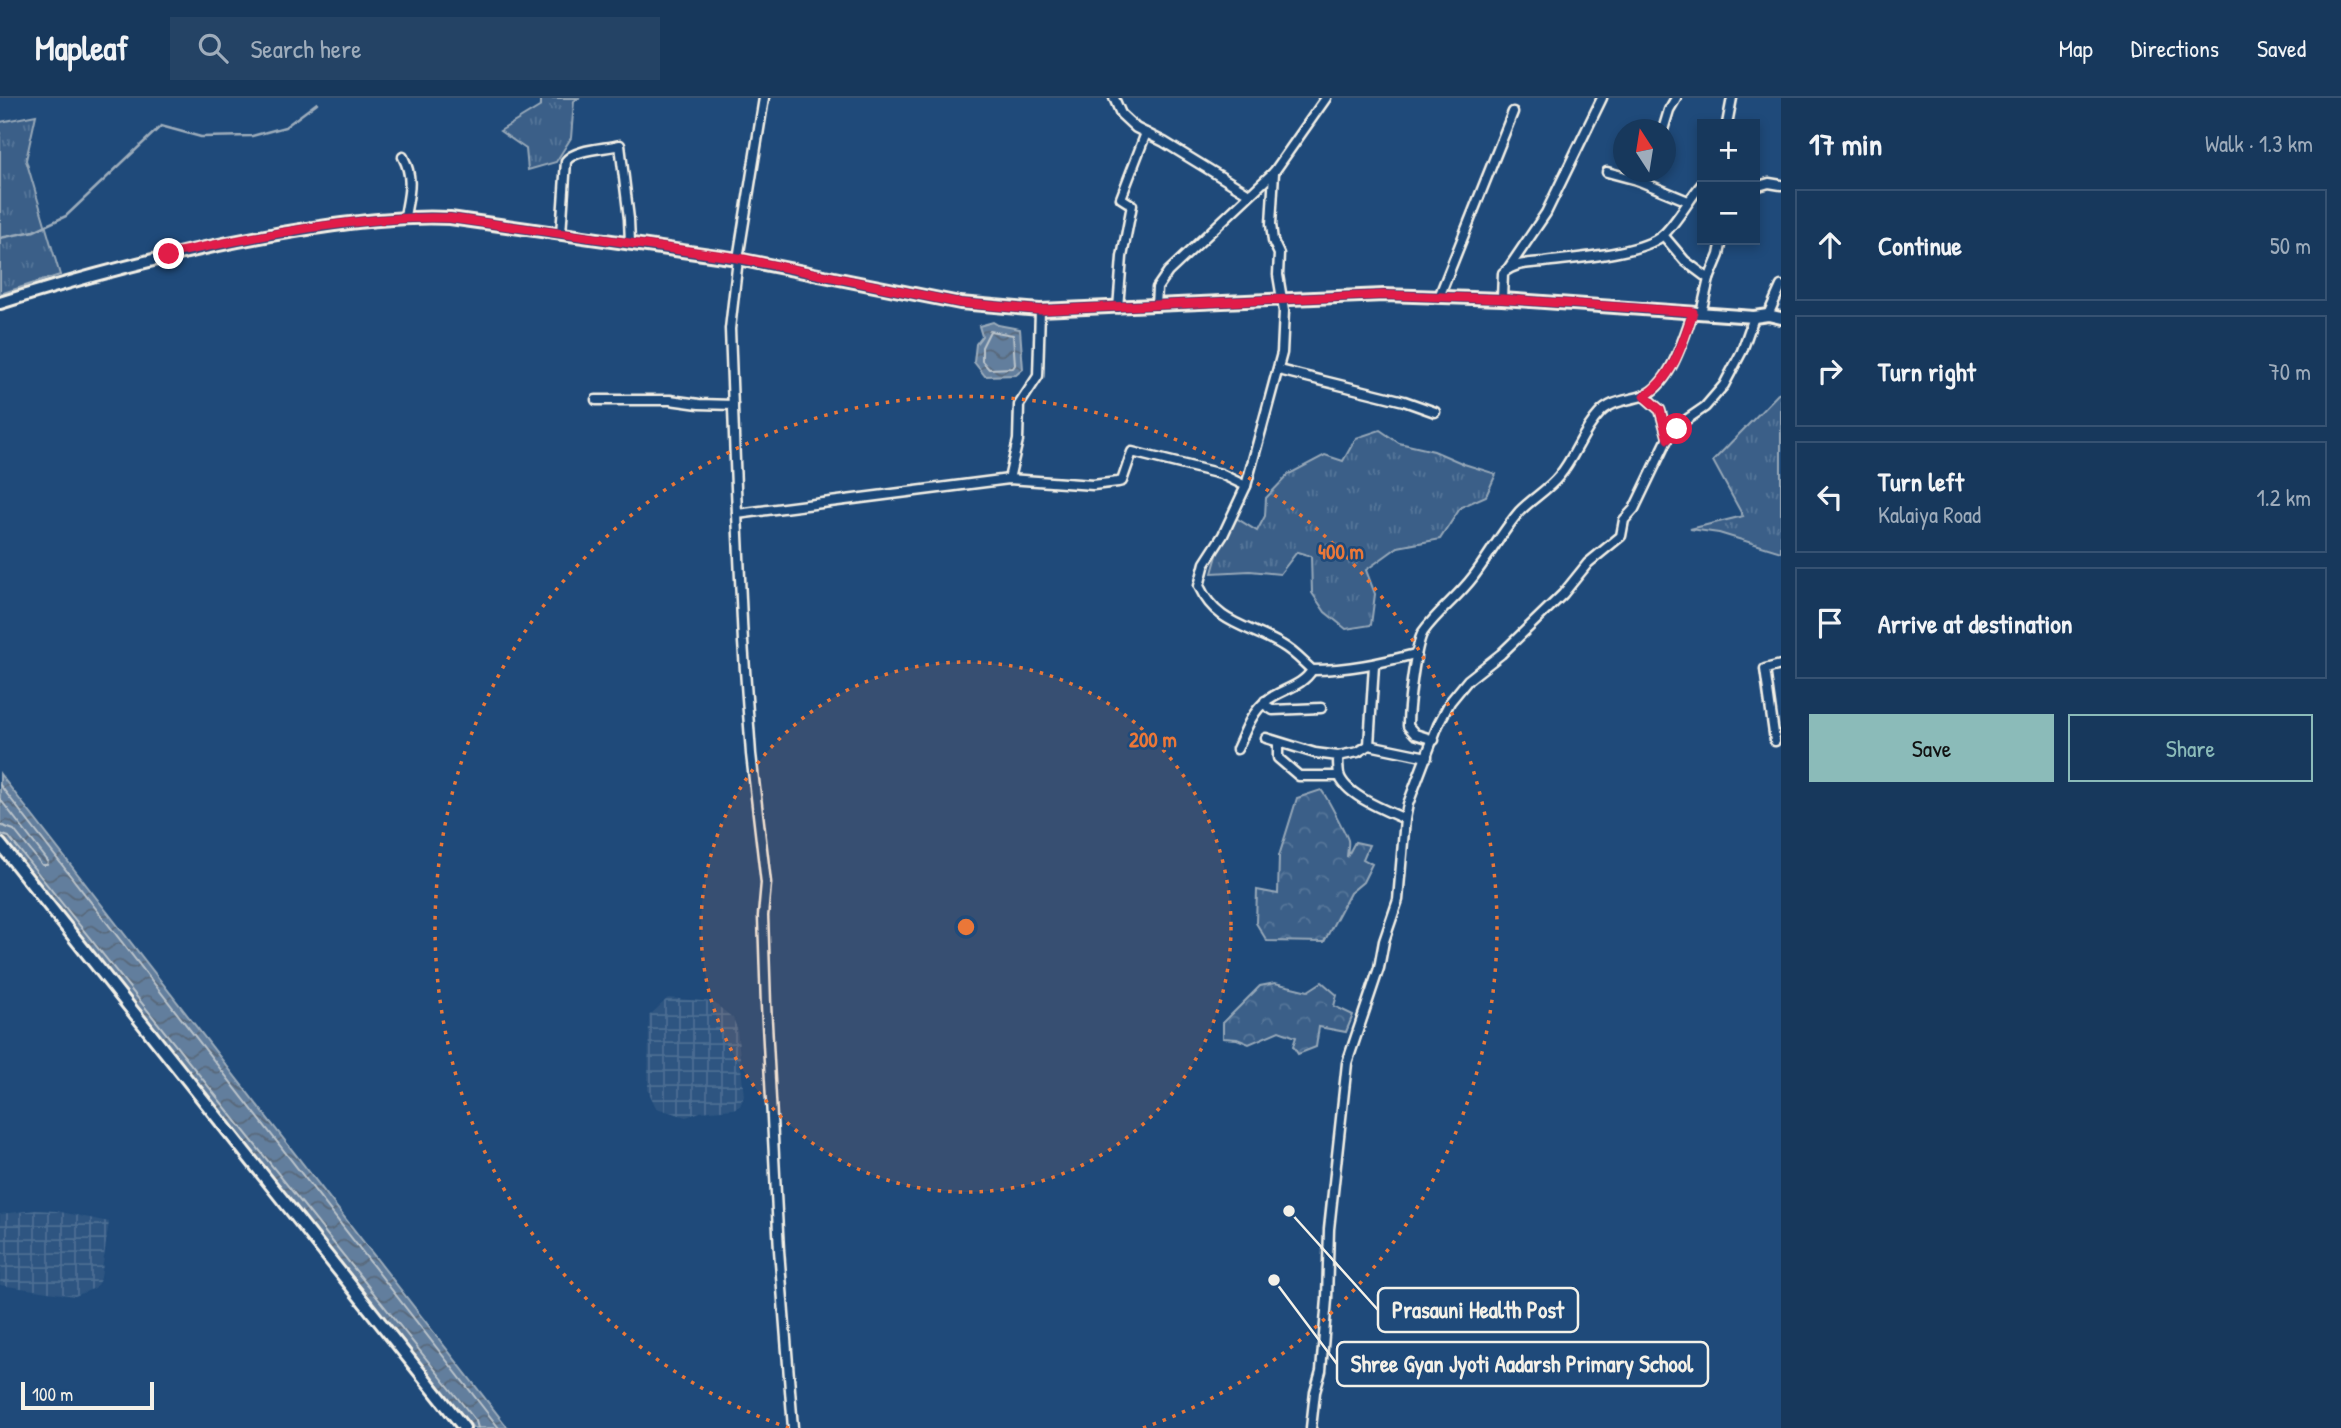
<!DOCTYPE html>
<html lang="en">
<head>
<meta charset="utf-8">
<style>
	:root { --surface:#17385c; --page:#244365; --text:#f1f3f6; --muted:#9eacbb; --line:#365272; --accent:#8bbbb9 }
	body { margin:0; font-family:"Patrick Hand",sans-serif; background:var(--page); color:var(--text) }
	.controls { position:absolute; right:21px; top:21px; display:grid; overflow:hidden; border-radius:0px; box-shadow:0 4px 10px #0003 }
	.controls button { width:63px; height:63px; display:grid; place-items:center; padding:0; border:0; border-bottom:2px solid var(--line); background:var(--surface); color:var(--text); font:35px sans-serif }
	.compass { position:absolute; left:1613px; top:21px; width:63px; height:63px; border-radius:50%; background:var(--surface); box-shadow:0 4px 10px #0003; rotate:348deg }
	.scale { position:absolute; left:21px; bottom:18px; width:133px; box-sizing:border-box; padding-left:7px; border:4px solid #f4f1e8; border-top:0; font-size:19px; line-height:24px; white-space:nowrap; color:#f4f1e8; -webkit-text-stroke:5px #1f4a7a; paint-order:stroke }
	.stop { position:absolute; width:21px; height:21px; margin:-16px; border:5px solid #e11d48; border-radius:50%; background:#fff }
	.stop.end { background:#e11d48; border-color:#fff; box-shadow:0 2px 7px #0008 }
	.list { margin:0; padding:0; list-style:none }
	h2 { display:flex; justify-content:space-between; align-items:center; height:91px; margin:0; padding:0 28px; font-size:30px }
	h2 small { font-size:23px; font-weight:400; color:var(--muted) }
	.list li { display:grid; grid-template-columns:46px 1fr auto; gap:21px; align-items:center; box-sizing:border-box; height:112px; margin:0 14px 14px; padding:0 14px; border:2px solid var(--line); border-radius:0px }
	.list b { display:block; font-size:26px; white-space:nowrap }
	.list p { margin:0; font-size:23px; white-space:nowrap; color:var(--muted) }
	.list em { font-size:23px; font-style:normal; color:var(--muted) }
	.actions { display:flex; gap:14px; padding:21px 28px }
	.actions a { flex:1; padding:16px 0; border:2px solid var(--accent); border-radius:0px; text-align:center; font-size:24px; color:var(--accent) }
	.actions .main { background:var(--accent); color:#111 }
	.icon { flex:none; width:38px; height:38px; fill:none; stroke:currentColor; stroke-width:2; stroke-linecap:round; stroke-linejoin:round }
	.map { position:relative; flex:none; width:1781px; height:1330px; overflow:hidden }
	header { display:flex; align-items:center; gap:42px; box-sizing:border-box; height:98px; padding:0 35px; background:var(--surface); border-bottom:2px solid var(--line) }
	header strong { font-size:33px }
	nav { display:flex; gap:38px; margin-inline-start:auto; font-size:24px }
	.search { width:490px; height:63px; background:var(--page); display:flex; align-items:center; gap:18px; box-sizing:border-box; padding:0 24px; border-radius:0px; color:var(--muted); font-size:26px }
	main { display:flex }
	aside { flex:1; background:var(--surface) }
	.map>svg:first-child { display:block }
</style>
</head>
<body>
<header>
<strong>Mapleaf</strong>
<div class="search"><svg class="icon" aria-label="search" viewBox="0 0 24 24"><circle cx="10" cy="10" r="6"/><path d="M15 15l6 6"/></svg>Search here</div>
<nav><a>Map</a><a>Directions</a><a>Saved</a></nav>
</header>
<main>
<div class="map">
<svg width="1781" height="1330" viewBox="0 0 1781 1330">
	<defs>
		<pattern id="industrial-grid" width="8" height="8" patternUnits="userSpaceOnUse" patternTransform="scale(1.75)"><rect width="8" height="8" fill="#2d5581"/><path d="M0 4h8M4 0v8" fill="none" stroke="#4c6e93"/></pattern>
		<pattern id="grass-tufts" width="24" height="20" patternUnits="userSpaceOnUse" patternTransform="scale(1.75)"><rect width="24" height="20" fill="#3a5f88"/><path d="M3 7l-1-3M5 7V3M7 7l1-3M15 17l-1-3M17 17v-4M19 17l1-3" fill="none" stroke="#577699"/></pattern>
		<pattern id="forest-crowns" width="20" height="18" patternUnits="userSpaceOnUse" patternTransform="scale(1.75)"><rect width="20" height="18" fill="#3a5f88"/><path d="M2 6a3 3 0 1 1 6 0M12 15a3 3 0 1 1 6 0" fill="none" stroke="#577699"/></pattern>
		<pattern id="water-waves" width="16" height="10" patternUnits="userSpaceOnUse" patternTransform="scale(1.75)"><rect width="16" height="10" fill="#627e9d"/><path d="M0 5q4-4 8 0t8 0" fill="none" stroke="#58687a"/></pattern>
	</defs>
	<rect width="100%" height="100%" fill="#1f4a7a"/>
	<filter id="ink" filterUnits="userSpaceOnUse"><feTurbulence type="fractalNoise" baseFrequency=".0143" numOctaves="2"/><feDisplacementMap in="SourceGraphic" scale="14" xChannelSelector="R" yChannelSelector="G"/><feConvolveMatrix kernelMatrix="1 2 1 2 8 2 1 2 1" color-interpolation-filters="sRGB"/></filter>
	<g filter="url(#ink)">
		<g fill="url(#industrial-grid)">
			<path d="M668,900L713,904L733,920L737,930L744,998L740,1008L733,1011L700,1014L686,1019L656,1010L648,992L649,918Z"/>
			<path d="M36,1112L56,1113L109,1124L101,1180L95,1190L75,1198L0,1187V1116Z"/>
		</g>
		<g fill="url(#grass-tufts)" stroke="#97a8b8" stroke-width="2">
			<path d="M541,0H579L574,3L571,40L556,64L528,72L526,51L500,33L541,8Z"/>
			<path d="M36,17L26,62L60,177L0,196V24Z"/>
			<path d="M1781,293V454L1719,435L1690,431L1743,418L1713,363Z"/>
			<path d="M1380,332L1399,345L1434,353L1464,366L1496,376L1486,398L1461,409L1440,441L1398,449L1366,472L1375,496L1371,527L1346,531L1325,514L1312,495L1311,458L1297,454L1280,476L1250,473L1212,475L1218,454L1236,420L1257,433L1265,418L1266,400L1289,376L1325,357L1343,363L1356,340Z"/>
		</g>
		<g fill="url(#forest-crowns)" stroke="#97a8b8" stroke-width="2">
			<path d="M1321,692C1325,695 1346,736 1348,742C1349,747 1347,754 1347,759L1355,744L1369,747L1363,761L1372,766L1363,784L1350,795L1324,844L1267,843L1256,825L1257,792L1278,796L1279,758L1297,700Z"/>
			<path d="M1322,884L1337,897L1334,908L1353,917L1346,934L1319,929L1316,949L1298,956L1293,948L1296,939L1279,933L1249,946L1237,941L1223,940V925L1260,888L1275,885L1308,893Z"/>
		</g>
		<g fill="url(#water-waves)" stroke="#9cacbb" stroke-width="2">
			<path d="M993,224L998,227L1020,231L1023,271L1016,277L985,278L974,264L976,246L982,238L979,228Z"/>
			<path d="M0,676L508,1330H473L0,740Z"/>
		</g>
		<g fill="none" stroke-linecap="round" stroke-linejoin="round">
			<g stroke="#bac3ca" stroke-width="2">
				<path d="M990,233L1013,237L1015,267L1013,270L989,271L982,263V249Z"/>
				<path d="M0,687L499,1330"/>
				<path d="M0,701L48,763L47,767H42L14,732L0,727"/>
				<path d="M0,736L9,739L476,1323L478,1330"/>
			</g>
			<path stroke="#9cacbb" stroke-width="2.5" d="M0,140L34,133L66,118L161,28L201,39L252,38L285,29L317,5"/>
			<g stroke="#f4f1e8" stroke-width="13">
				<g id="minor">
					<path d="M764,0L738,161L730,231L737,416L1009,381L1093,387L1118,384L1122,383L1132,354L1221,376L1246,388"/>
					<path d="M1114,0L1121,16L1136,30L1164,44L1249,96"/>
					<path d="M1727,26L1732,0"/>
					<path d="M1663,32L1669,12L1676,0"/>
					<path d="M403,59C414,80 409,96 405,118"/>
					<path d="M1274,74L1271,126L1273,143L1279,156L1278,177L1284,213L1282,255L1246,388L1223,437L1205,465L1199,488C1217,527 1248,527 1282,547C1293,553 1302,563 1312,572C1348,572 1380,565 1415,556"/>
					<path d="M1607,74L1637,82L1688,103"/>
					<path d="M1637,82L1643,74"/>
					<path d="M1755,89L1769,85L1781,87"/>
					<path d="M561,136L566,63C575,51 604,51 620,47L629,121L630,145"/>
					<path d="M1663,137L1685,163L1709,181L1701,215"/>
					<path d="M1508,171L1546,115L1602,0"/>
					<path d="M1709,181L1719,157L1722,142"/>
					<path d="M1439,199L1513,14"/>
					<path d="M1502,201L1503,175C1514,165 1531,165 1544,164C1573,160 1642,156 1663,137C1677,124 1689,101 1702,86"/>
					<path d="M1156,208L1157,190L1168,174L1274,74L1326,0"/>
					<path d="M1118,210L1122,159L1132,107L1121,100L1146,35"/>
					<path d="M1768,217L1781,188"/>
					<path d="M1279,272L1404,303L1435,314"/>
					<path d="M1644,298L1660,312L1668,340"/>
					<path d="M596,302H670L699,306L733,307"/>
					<path d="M1009,381L1018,342L1019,307L1038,278L1040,212"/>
					<path d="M737,416L743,544L751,656L766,785L763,818L766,907L779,1152L793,1330"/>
					<path d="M1265,603V607L1273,612L1321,610"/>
					<path d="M1266,640L1315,655L1338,658C1338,663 1338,670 1339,676C1344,697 1387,713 1405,721"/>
					<path d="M1434,642L1415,636L1408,628C1408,610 1415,548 1423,534C1437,514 1458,499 1473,479C1489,458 1502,434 1519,414C1531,401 1548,392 1559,378C1575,359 1582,334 1599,316C1610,303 1626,303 1642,298C1670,289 1684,239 1693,214"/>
					<path d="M1775,643L1765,571L1781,567"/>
					<path d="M1278,645V660L1299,678H1339"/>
					<path d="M1369,647L1427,659"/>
					<path d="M1237,651C1245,634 1251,615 1266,603C1281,591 1302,589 1312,572"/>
					<path d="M1338,658L1358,654L1369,647L1374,567"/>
					<path d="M1311,1330L1315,1294L1321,1273L1327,1201L1329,1131L1347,965L1379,870L1384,843L1398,802L1405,721L1408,706L1438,627L1450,604L1468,582L1501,556L1563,496L1588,465L1621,438L1624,422L1634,411L1668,340L1686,322L1705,309L1724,287L1742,253L1754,219"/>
				</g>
			</g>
			<g stroke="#f4f1e8" stroke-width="16">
				<g id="secondary">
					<path d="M0,205C99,174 198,148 301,132C352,124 398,118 450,120L738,161L960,205L1040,212L1384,197L1502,201L1754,219L1768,217L1781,220"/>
					<path d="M0,746L464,1330"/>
				</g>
			</g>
			<use href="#minor" stroke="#1f4a7a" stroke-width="8"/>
			<use href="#secondary" stroke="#1f4a7a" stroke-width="10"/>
		</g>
	</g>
	<g fill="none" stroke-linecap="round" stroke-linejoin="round" filter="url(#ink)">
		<path stroke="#e11d48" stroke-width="9" d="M169,156C261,138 355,117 450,120L738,160L960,205L1040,212L1384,197L1502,201L1693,214C1683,244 1673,281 1644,298L1660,312L1668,341L1677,331"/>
	</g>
	<circle cx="966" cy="829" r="265" fill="#ea7738" fill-opacity=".12"/>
	<g fill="none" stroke="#ea7738" stroke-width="3.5" stroke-dasharray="3.5 7">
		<circle cx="966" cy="829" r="265"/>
		<path d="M789 1330A531 531 0 1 1 1143 1330"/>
	</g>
	<circle cx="966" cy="829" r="10" fill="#ea7738" stroke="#1f4a7a" stroke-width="3.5"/>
	<g font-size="21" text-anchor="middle" font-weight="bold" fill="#ea7738" stroke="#1f4a7a" stroke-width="5" stroke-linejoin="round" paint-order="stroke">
		<text x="1341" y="461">400 m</text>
		<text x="1153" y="649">200 m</text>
	</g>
	<path fill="none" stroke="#f4f1e8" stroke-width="2.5" d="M1289 1113L1378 1212M1274 1182L1337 1266"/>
	<g fill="#f4f1e8" stroke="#1f4a7a" stroke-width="2.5">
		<circle cx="1289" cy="1113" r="7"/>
		<circle cx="1274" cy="1182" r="7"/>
	</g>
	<g fill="#1f4a7a" stroke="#f4f1e8" stroke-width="2.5">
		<rect x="1378" y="1190" width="200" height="44" rx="7"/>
		<rect x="1337" y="1244" width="371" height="44" rx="7"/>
	</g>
	<g font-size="23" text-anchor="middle" font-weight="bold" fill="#f4f1e8">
		<text x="1478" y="1220">Prasauni Health Post</text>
		<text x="1522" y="1274">Shree Gyan Jyoti Aadarsh Primary School</text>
	</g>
</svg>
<div class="controls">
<button>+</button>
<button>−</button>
</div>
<svg class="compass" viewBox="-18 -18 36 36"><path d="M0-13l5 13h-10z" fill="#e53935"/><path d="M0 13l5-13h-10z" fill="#9eacbb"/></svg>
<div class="scale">100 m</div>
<div class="stop" style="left:1677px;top:331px"></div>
<div class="stop end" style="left:169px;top:156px"></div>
</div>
<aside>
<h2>17 min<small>Walk · 1.3 km</small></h2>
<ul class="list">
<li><svg class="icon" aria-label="ahead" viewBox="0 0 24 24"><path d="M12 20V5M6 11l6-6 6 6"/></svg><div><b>Continue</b></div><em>50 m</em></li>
<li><svg class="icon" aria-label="right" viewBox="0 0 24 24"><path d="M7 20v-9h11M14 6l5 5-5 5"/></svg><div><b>Turn right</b></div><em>70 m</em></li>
<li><svg class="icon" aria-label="left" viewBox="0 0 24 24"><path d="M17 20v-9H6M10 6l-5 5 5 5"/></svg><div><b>Turn left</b><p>Kalaiya Road</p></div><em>1.2 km</em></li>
<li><svg class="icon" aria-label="arrive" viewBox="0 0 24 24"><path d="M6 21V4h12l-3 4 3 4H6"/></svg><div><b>Arrive at destination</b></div></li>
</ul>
<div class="actions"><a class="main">Save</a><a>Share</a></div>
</aside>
</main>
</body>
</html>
